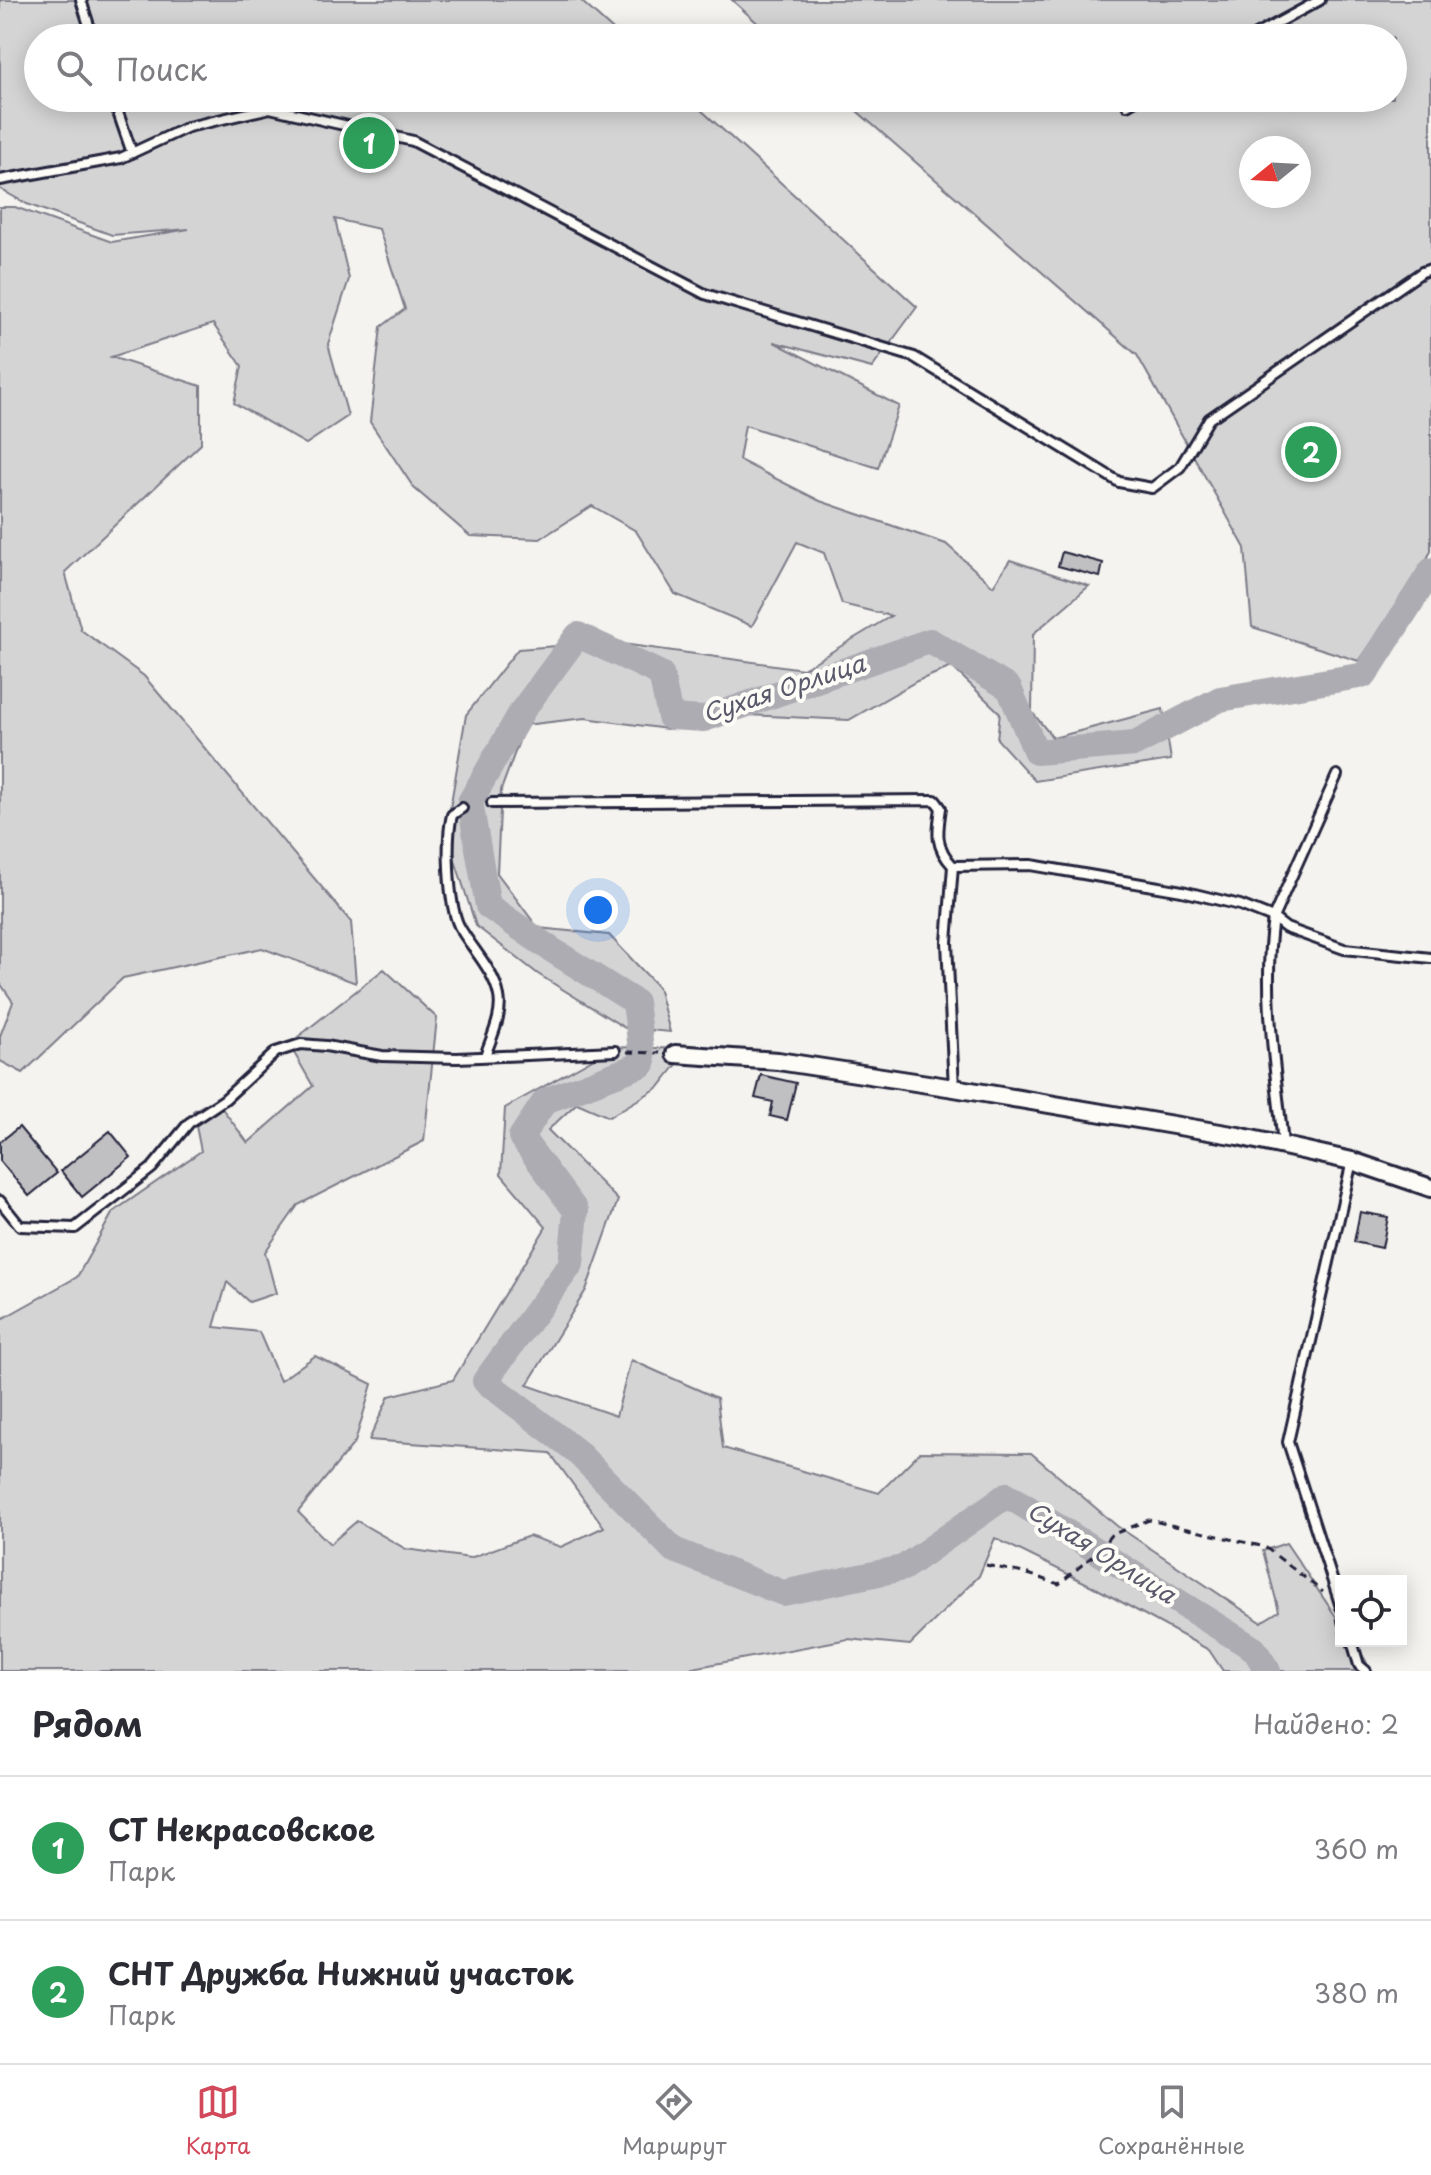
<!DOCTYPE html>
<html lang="ru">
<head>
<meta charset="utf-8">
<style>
	:root { --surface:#fff; --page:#f7f7f7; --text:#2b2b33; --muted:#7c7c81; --line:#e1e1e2; --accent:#d1495b }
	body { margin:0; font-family:"Playpen Sans",sans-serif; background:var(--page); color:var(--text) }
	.controls { position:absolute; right:24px; bottom:24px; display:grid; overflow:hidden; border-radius:0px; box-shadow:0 4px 20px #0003 }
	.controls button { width:72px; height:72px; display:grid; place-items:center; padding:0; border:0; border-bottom:2px solid var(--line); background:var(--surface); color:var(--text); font:40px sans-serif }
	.compass { position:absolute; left:1239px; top:136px; width:72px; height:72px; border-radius:50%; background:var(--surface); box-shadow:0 4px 20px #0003; rotate:252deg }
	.you { position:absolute; left:598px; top:910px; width:28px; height:28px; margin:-20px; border:6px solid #fff; border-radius:50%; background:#1a73e8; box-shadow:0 0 0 12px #1a73e833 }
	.badge { display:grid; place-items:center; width:52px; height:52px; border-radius:50%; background:var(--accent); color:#fff; font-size:26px; font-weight:700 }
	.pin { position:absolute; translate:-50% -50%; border:4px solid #fff; box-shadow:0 2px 8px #0006 }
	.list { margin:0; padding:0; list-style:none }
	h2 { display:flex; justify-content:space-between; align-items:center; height:104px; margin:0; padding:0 32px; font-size:34px }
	h2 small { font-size:26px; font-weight:400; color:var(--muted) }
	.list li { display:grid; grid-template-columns:52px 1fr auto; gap:24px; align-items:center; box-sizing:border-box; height:144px; padding:0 32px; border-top:2px solid var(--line) }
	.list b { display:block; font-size:30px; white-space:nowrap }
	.list p { margin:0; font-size:26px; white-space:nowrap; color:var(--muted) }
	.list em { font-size:26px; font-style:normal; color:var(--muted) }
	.icon { flex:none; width:44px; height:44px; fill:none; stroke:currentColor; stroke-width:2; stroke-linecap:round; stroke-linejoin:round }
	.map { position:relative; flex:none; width:1431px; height:1671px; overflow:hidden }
	.search { position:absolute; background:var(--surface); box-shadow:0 4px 20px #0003; left:24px; right:24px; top:24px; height:88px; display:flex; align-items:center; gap:20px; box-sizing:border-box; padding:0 28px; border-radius:44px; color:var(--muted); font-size:30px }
	.sheet { height:392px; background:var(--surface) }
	nav { display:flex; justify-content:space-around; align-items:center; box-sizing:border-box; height:112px; border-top:2px solid var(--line); background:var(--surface); font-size:22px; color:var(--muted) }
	nav a { display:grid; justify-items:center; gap:4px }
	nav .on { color:var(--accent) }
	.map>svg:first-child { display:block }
</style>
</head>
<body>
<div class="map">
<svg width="1431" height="1671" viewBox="0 0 1431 1671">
	<rect width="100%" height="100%" fill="#f4f3ef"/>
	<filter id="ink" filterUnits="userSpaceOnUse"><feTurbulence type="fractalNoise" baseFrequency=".0125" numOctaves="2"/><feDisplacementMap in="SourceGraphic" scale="16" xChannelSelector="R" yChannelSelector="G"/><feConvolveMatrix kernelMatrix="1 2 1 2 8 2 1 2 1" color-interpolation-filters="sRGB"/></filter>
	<g filter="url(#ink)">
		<g fill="#d5d4d5" stroke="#7c7b88" stroke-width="2" fill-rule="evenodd">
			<path d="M0,0H580L622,38H38V98H688L917,307L872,368L774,342L899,406L878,468L745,425L739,460L820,501L946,544L993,586L1010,560L1089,586L1033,634L1032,712L1053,738L1163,709L1171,760L1035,781L997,739L1000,713L952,667L917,681L849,720L726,714L667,729L585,718L525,725L501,790L497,873L538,928L609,935L658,987L670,1032L625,1028L538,974L476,926L446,832L466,715L518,649L608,642L803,669L891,616L842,604L824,553L797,542L752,626L675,594L636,531L592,506L540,539L470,536L414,488L370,422L381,327L405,309L379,229L335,219L349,279L328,344L348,416L306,444L234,403L242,366L213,324L111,357L201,386V444L65,572L81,630L144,676L351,922L356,983L262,948L123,978L23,1073L0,1061V1036L13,1002L0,983V207H15L112,242L189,229L112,235L27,204L0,189Z"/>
			<path d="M732,0H1431V551L1417,578L1359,661L1252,627L1245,548L1137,355L842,98H1393V38H774ZM1251,148H1299V196H1251Z"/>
			<path d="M384,969L437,1018L424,1141L298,1205L265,1252L276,1293L249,1302L227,1282L214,1327L259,1332L280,1381L315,1356L372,1384L355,1442L298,1512L330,1544L357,1521L406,1549L470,1558L529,1536L561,1547L604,1527L550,1453L369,1440L389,1396L453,1380L546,1227L501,1174L505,1108L614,1047L689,1049L659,1087L609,1117L577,1103L548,1130L618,1200L586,1290L527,1385L616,1416L631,1360L717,1398L723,1448L879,1493L920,1452L1031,1453L1117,1526L1261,1622L1279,1611L1263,1551L1286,1543L1341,1624V1641H1353L1366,1661L1369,1671H1223L1209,1650L1094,1587L995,1538L979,1576L910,1645L848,1639L677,1671H0V1320L77,1277L113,1212L201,1151L193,1111L215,1099L248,1143L313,1086L289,1044Z"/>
		</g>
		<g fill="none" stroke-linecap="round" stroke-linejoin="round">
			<path stroke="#acacb2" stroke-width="26" d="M1268,1671L1254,1649L1007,1495L903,1568L783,1593L674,1550L575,1450L485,1381L571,1264L576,1211L521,1137L545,1101L643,1064L635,1002L552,950L488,906L470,802L522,711L578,635L661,674L670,717L704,719L930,641L1009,688L1036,752L1135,744L1220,699L1365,675L1431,571"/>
		</g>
		<g fill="#c0bfc2" stroke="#22223b" stroke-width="2">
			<path d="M1062,552L1103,563L1100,577L1058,566Z"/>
			<path d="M761,1075L796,1083L787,1120L770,1116L773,1102L755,1098Z"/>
			<path d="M19,1127L57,1173L29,1196L0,1161V1142Z"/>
			<path d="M110,1131L131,1157L82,1197L61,1171Z"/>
			<path d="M1360,1212L1388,1217L1382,1248L1354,1242Z"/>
		</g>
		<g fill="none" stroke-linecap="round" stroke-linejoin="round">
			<g stroke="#22223b" stroke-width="14">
				<g id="service">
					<path d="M81,0L93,38"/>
					<path d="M1250,38L1320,0"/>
					<path d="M113,98L132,153"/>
					<path d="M1127,105L1139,98"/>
					<path d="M0,180L121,158L188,127L270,108L413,141L705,294L914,357L1119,482L1152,488L1180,467L1209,419L1422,272L1431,269"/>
					<path d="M492,803L935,800L941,808C937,833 935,847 953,866L1031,865L1182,891L1240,905L1273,918L1286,928L1344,949L1431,958"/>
					<path d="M462,808L452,815C446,839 448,903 459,926C471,948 494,970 499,996C503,1015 491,1038 485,1056"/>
					<path d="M953,866L947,942L954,1088"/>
					<path d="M1283,1145C1276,1070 1262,994 1273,918L1337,775"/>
					<path d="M0,1201L20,1226L75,1228L152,1168L189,1123L225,1099L276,1052L301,1044L326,1046L382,1056L457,1058L615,1051"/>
					<path d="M1341,1607L1288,1442L1352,1161"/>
					<path d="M1352,1641L1359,1665L1366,1671"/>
				</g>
			</g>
			<g stroke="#22223b" stroke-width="22">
				<path id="minor" d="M675,1054L778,1061L954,1088L1238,1136L1352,1161L1431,1188"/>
			</g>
			<g stroke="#22223b" stroke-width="3" stroke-dasharray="8 6" stroke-linecap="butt">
				<path d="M627,1052L660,1053"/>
				<path d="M986,1565L1028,1574L1059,1584L1095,1554L1111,1535L1149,1520L1265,1547L1323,1592"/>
				<path d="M1337,1618L1341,1638"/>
			</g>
			<use href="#service" stroke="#fdfcf7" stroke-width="8"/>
			<use href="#minor" stroke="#fdfcf7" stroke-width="16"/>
		</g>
	</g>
	<g text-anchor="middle" stroke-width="8" stroke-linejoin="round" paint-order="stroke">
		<g font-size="24" font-style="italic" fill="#59596b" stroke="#fdfcf7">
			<text transform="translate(784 689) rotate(-18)" y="8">Сухая Орлица</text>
			<text transform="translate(1101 1553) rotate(32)" y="8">Сухая Орлица</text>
		</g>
	</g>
</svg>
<div class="controls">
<button><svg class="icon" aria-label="locate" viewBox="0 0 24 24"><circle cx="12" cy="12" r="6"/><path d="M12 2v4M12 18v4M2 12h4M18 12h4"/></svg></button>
</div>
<svg class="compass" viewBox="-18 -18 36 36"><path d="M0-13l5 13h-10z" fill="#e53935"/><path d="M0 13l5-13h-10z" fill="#7c7c81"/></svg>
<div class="you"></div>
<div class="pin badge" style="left:369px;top:143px;background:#2e9e5b">1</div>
<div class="pin badge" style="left:1311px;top:452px;background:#2e9e5b">2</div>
<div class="search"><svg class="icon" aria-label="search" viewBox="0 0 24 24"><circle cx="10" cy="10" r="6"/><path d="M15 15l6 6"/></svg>Поиск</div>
</div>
<section class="sheet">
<h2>Рядом<small>Найдено: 2</small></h2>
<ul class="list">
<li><span class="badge" style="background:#2e9e5b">1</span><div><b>СТ Некрасовское</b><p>Парк</p></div><em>360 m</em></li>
<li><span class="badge" style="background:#2e9e5b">2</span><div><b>СНТ Дружба Нижний участок</b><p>Парк</p></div><em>380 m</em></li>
</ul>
</section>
<nav>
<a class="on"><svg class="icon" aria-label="map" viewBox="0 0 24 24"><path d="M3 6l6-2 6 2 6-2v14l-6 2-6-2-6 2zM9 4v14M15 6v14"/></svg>Карта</a>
<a><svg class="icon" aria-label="directions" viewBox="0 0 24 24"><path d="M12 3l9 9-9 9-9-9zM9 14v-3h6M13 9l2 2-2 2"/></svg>Маршрут</a>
<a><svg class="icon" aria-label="saved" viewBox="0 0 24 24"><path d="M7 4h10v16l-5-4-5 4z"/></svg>Сохранённые</a>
</nav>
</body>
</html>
